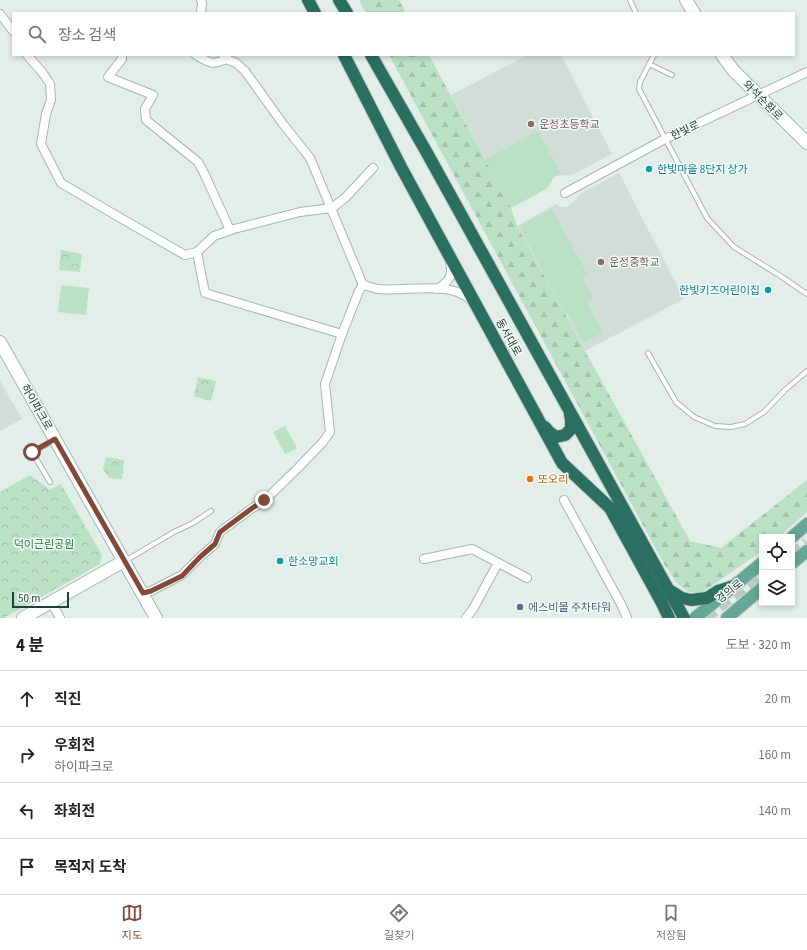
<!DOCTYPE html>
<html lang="ko">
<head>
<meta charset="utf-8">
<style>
	:root { --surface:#fff; --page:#f6f6f6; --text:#202124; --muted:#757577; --line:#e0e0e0; --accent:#834839 }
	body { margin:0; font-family:"Source Sans 3","Noto Sans KR",sans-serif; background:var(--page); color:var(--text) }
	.controls { position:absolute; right:12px; bottom:12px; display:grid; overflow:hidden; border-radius:0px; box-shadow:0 2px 6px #0003 }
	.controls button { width:36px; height:36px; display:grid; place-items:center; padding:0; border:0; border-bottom:1px solid var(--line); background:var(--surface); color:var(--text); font:20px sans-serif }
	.scale { position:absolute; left:12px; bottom:10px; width:57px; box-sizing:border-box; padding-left:4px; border:2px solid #214137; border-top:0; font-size:11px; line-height:14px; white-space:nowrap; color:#214137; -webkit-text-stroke:3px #f4faf7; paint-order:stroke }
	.stop { position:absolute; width:12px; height:12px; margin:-9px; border:3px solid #834839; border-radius:50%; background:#fff }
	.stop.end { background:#834839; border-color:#fff; box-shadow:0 1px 4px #0008 }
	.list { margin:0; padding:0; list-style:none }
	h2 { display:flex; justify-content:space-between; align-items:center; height:52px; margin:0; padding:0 16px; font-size:17px }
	h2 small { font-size:13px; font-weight:400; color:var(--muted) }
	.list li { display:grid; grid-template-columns:26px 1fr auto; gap:12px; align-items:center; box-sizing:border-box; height:56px; padding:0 16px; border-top:1px solid var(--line) }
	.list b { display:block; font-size:15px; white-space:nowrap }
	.list p { margin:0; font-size:13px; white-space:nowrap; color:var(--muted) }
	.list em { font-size:13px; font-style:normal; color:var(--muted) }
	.icon { flex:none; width:22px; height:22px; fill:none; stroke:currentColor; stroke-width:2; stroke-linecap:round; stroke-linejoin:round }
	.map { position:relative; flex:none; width:807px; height:618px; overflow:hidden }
	.search { position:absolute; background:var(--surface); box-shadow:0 2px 6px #0003; left:12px; right:12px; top:12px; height:44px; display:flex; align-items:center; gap:10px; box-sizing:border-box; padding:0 14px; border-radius:0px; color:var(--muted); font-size:15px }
	.sheet { height:276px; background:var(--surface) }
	nav { display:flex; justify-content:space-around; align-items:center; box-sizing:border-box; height:56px; border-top:1px solid var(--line); background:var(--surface); font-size:11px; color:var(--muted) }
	nav a { display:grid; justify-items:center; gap:2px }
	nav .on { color:var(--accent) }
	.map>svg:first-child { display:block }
</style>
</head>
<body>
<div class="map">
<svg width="807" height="618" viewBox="0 0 807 618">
	<defs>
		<pattern id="forest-firs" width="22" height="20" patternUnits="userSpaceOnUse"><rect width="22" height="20" fill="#bae1c3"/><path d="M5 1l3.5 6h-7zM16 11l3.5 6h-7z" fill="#a0c2a8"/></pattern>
		<pattern id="park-crowns" width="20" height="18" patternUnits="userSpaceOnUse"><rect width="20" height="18" fill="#bae1c3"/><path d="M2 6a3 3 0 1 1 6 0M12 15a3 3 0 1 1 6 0" fill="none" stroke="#a0c2a8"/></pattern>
	</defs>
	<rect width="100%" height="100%" fill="#e3eee9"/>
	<g fill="#d1ded8">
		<path d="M528,55H561L612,154L572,175L555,176L546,189L511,208L451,95Z"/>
		<path d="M619,173L684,299L585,351L517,226L556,204L560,207H565L570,205L574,202L580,194Z"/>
		<path d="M0,381L22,419L0,431Z"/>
	</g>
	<g fill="#bae1c3">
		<path d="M538,131L561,174L555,176L546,189L511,208L485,160Z"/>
		<path d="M552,209L587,274L582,277L593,298L586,302L603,332L583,343L567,312L565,313L519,226Z"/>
		<path d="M61,285L89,288L86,315L58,312Z"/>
		<path d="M285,426L297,448L285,454L273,432Z"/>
	</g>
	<g fill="url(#forest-firs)">
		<path d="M359,0H399L406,13H366Z"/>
		<path d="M389,55H429L511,208L517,226L585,351L690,541L721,548L807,480V512L779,537H762V551L701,593L688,592L677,583L664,564Z"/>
	</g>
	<g fill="url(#park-crowns)">
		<path d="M61,250L82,254L80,272L59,270Z"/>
		<path d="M198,377L216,381L211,401L194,396Z"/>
		<path d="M106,457L124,460L122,479L109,478L103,469Z"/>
		<path d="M30,475L50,490L61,484L102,555L100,564L4,618H0V492Z"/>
	</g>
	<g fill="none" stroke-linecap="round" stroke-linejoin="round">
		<g stroke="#bccbc5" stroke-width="12" stroke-dasharray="12 6" stroke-linecap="butt">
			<path d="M792,556L807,543"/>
			<path d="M705,618L762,572"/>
		</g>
		<g stroke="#a5b7b0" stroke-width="6">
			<g id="lane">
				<path d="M630,0L636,13"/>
				<path d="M654,55L640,82L639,89L707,218L734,247L779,275L807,294"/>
				<path d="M649,64L672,75"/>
				<path d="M648,353L676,402L694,417L715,426L731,427L745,424L764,412L785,390L807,371"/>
				<path d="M50,482L32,452L53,441"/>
				<path d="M125,561L174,532L193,523L211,511"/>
			</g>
		</g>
		<g stroke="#a5b7b0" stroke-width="10">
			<g id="street">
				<path d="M201,0L202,3L201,13"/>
				<path d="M0,14L13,31"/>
				<path d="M27,55L42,72L50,84L51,100L46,114L41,144L61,183L124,220L185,255L197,252"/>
				<path d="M122,55V59L108,77L153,95L145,109L146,120L198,162L204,173L230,230"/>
				<path d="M196,55C208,62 212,66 226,59"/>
				<path d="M223,55L226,59L236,63L245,71L283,124L310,158L363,285"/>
				<path d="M565,193L665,139L807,72"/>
				<path d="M363,285C368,286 373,288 378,289C406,292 449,280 471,300"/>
				<path d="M437,289C450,281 453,276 450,262"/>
				<path d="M342,334L205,293L197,252L214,236L234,229L300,212L332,208L345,198L373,168"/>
				<path d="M564,500L622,606L627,618"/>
				<path d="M424,559L472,549L527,578"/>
				<path d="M143,593L151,591L182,575L200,557L215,544L220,532L251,509L264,501L297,469L323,442L330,432L325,384L342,334L359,291L363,285"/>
				<path d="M51,602L60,618"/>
				<path d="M466,618L473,609L498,563"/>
			</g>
		</g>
		<g stroke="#a0bab1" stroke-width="14">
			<g id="secondary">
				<path d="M686,0L694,13"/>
				<path d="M722,55L733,70L807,143"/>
				<path d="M0,342L156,618"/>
				<path d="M23,618L124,561"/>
			</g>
		</g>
		<g stroke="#c1cac7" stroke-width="14">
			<g id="primary">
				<path d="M792,537L807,524"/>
				<path d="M792,563L807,551"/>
				<path d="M695,618L762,563"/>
				<path d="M727,618L762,588"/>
			</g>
		</g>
		<g stroke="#c1cac7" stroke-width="14">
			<g id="highway">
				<path d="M308,0L315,13"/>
				<path d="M339,0L347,13"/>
				<path d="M344,55L401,167L562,463L610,508L662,603L669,618"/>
				<path d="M371,55L427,153L684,618"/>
				<path d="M545,427L549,432L556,437L565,435L571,429V419L570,415"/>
				<path d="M669,590L682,598L691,600L707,598L718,591L734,586"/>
			</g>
		</g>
		<use href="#lane" stroke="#fff" stroke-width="4"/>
		<use href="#street" stroke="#fff" stroke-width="8"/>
		<use href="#secondary" stroke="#fff" stroke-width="12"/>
		<use href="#primary" stroke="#64a794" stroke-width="12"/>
		<use href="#highway" stroke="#2a6f5f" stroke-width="12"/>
	</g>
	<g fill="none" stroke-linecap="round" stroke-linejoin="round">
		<path stroke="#834839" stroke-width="5" d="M32,452L55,439L143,593L151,591L182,576L200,557L215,544L220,532L251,509L264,500"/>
	</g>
	<g fill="#8d6e63" stroke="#f4faf7" stroke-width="1.5">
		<circle cx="531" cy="124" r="4"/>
		<circle cx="601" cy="262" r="4"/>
	</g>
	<g fill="#0f9aa8" stroke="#f4faf7" stroke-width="1.5">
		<circle cx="649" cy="169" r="4"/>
		<circle cx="768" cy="290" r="4"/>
		<circle cx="280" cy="561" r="4"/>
	</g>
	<circle fill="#e8710a" stroke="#f4faf7" stroke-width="1.5" cx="530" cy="479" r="4"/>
	<circle fill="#5c6f8a" stroke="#f4faf7" stroke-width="1.5" cx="520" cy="607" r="4"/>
	<g text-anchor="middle" stroke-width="3" stroke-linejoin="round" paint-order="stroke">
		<g font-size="11" fill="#214137" stroke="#f4faf7">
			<text transform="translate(763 100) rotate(45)" y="4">와석순환로</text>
			<text transform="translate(685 130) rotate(-25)" y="4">한빛로</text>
			<text transform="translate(509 337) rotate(61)" y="4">동서대로</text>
			<text transform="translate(37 407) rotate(60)" y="4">하이파크로</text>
			<text transform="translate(729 591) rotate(-39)" y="4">경의로</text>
		</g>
		<g font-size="11" fill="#785e54" stroke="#f4faf7" text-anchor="start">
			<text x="539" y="128">운정초등학교</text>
			<text x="609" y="266">운정중학교</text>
		</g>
		<g font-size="11" fill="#0d838f" stroke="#f4faf7" text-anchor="start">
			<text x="657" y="173">한빛마을 8단지 상가</text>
			<text x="760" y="294" text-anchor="end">한빛키즈어린이집</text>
			<text x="288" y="565">한소망교회</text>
		</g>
		<g font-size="11" fill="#c56008" stroke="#f4faf7" text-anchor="start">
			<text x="538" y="483">또오리</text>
		</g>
		<g font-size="11" fill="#287b46" stroke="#f4faf7">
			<text x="44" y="548">덕이근린공원</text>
		</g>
		<g font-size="11" fill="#4e5e75" stroke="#f4faf7" text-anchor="start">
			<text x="528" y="611">에스비몰 주차타워</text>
		</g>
	</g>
</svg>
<div class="controls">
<button><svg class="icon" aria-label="locate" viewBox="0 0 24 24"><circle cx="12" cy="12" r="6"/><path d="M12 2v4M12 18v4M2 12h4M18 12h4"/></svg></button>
<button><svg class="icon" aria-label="layers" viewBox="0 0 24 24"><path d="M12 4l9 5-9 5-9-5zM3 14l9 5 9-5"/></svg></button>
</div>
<div class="scale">50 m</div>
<div class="stop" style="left:32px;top:452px"></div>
<div class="stop end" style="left:264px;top:500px"></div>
<div class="search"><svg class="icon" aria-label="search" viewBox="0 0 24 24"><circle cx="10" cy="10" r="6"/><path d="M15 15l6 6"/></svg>장소 검색</div>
</div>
<section class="sheet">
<h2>4 분<small>도보 · 320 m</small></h2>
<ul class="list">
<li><svg class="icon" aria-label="ahead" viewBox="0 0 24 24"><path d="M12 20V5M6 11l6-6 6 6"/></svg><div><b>직진</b></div><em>20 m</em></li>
<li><svg class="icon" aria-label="right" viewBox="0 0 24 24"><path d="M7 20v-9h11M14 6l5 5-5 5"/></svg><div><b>우회전</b><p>하이파크로</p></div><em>160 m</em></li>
<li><svg class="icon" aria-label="left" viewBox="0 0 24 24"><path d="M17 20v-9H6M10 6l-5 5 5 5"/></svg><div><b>좌회전</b></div><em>140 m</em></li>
<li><svg class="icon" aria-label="arrive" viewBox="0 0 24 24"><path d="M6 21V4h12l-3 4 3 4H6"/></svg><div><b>목적지 도착</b></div></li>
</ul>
</section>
<nav>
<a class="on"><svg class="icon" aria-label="map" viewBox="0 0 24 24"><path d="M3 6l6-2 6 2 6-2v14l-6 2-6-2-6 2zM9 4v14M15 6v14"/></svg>지도</a>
<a><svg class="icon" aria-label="directions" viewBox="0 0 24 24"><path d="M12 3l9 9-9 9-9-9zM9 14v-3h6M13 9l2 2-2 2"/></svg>길찾기</a>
<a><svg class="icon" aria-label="saved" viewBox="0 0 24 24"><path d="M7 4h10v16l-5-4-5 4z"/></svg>저장됨</a>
</nav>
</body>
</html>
